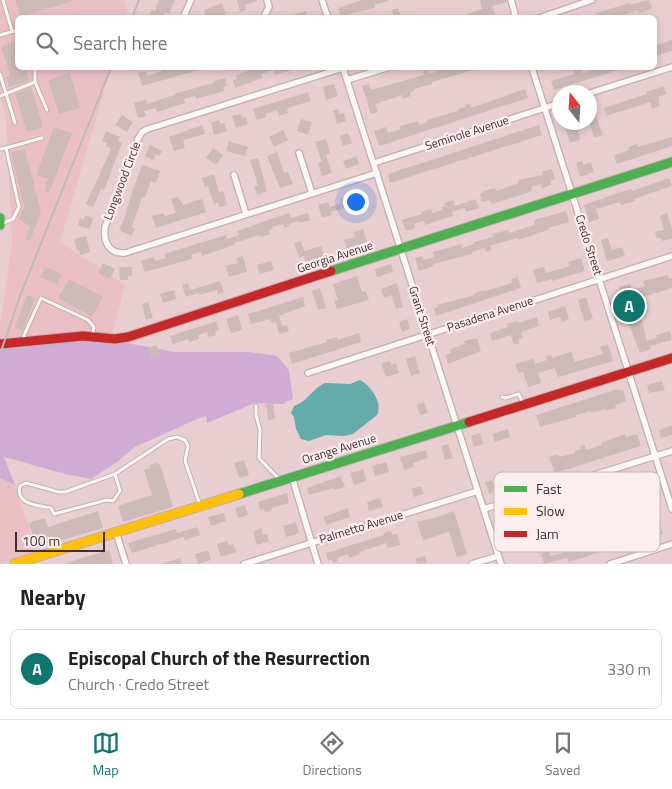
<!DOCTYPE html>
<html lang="en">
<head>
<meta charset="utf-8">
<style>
	:root { --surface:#fff; --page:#f6f6f6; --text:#222; --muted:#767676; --line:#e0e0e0; --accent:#0f766e }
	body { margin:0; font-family:"Titillium Web",sans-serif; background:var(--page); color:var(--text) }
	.compass { position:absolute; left:552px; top:85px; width:45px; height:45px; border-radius:50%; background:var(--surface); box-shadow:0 2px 8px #0003; rotate:343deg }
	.scale { position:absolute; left:15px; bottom:12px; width:90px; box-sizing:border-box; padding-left:5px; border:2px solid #412e31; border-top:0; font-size:14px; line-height:18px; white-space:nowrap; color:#412e31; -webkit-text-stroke:4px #fdeeef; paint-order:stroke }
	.you { position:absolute; left:355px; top:201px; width:18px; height:18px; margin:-12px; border:4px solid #fff; border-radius:50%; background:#1a73e8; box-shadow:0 0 0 8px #1a73e833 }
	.badge { display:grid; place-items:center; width:32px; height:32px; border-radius:50%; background:var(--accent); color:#fff; font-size:16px; font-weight:700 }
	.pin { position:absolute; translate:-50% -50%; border:2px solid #fff; box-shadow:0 1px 5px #0006 }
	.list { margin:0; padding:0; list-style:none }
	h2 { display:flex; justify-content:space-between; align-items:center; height:65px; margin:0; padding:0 20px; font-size:21px }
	h2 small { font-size:16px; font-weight:400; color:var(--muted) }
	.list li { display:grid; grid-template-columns:32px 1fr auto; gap:15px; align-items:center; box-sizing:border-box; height:80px; margin:0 10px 10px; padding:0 10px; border:1px solid var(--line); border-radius:8px }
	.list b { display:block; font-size:19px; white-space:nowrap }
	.list p { margin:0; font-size:16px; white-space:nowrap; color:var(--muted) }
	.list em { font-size:16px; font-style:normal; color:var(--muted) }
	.icon { flex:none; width:28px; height:28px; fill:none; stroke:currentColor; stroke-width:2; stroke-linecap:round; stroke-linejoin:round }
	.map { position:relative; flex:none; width:672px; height:564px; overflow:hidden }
	.search { position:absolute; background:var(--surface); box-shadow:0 2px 8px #0003; left:15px; right:15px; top:15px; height:55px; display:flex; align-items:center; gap:12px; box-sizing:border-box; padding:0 18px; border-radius:8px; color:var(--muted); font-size:19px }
	.sheet { height:155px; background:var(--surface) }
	nav { display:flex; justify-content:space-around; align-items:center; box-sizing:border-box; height:70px; border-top:1px solid var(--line); background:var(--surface); font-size:14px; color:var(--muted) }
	nav a { display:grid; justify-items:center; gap:2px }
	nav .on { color:var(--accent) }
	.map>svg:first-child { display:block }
</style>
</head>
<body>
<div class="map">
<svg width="672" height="564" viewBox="0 0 672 564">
	<rect width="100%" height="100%" fill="#e9ced1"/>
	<g fill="#ebc0c5">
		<path d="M0,0H124L128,11L126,17L18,18V68H111L60,242L125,285L112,335L0,340V324L12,244L6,122L0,91Z"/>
		<path d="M0,478L15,485L37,553L2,564H0Z"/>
	</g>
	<path fill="#d0acd5" d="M89,340L127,343L175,352H249L277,356L289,370L293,399L285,402L284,404L255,403L207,423L206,416L197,419L135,447L117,462L91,479L65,474L4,457L15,485L0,478V350L17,346Z"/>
	<path fill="#63acaa" d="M360,380C371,386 383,403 377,415L353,434L344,436L326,435L309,441L301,439L296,429L294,417L291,413L294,406C306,403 313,388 325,383L350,384Z"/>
	<g fill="#cfbaba">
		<path d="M15,0H73V1L20,17Z"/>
		<path d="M159,0H175L169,14L165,12L163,18H148L152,10L155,11Z"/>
		<path d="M237,0H257V1L245,5L246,10L240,12Z"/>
		<path d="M362,0H388V1L374,5L375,8L341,16L338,8Z"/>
		<path d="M480,0H506L507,2L492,6L495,14L484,18H457L482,9Z"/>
		<path d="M649,0L652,9L639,13L638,10L615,18H598L597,13L629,3L630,5Z"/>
		<path d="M222,3L226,16L206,18L204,10Z"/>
		<path d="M398,8L401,18H394L392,10Z"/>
		<path d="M306,11L308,18H288V16Z"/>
		<path d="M672,40V51L654,56V46Z"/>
		<path d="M18,41V68H25L29,81L9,87L6,77L10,76L1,46Z"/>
		<path d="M161,68H202V69L142,86L138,73L145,71L147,76L162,71Z"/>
		<path d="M257,68H295V69L275,75L274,70L261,74L263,78L235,88L233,80L237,79L236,75Z"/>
		<path d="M449,68L477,69L432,82V84L414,89V91L410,92L411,96L403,99L402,95L375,104L378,112L371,114L362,86L369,84L371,90L424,75L423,71L428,70L429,74Z"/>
		<path d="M598,68L622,69L554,90L551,81L575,74L574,70L580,69L582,73Z"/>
		<path d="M70,73L80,108L59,114L48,80Z"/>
		<path d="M225,78L227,86L223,87L224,91L196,99L195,96L184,99L185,103L157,112L156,108L144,111L146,116L138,118L134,103L146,100L147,104L174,95V94L213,83V81Z"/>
		<path d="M334,84L338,96L326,100L323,87Z"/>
		<path d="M664,86L667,94L658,97L660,106L652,109L650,102L606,116L604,108L647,94L646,92Z"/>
		<path d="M31,87L43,127L27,132L15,94Z"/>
		<path d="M525,89L528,98L379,146L374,131L386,127L388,133L401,129L400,126L418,121L420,125L428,122L427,120L458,111V109L466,107L465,105L470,104L471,108Z"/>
		<path d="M308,92L311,101L291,107L287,109L288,113L279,116L277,110L266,114V117L257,120L253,109Z"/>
		<path d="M338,109L340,114L344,113L346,121L337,124L333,111Z"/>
		<path d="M594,111L603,135L594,138L590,124V112Z"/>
		<path d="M241,114L242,118L246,117L248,124L236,128L232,116Z"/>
		<path d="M122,115L133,122L127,132L115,125Z"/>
		<path d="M301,119L312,122L308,135L297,131Z"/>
		<path d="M219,120L220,124L224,123L227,131L214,135L211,123Z"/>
		<path d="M564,122H576L580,140L570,143Z"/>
		<path d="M202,125L205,134L183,140L185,148L174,151L169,137Z"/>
		<path d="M539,125L542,135L390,183L388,174Z"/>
		<path d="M54,127L72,133L49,193L44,191L48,179L36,175Z"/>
		<path d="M283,130L288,140L274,147L269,137Z"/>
		<path d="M106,131L120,137L118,141L122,143L104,190L101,189L93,207L86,204L111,149L106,146L107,143L102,141Z"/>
		<path d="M348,133L352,143L343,146L340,136Z"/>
		<path d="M672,137V146L617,164L614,156L629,150L628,147L637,144L638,147Z"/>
		<path d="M326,139L330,153L326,155L332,173L322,176L318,163L322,162L315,142Z"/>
		<path d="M229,141L248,147L245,156L226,151Z"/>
		<path d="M150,145L162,151L159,156L156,154L153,160L145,156Z"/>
		<path d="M213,148L223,155L216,165L206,158Z"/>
		<path d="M25,149L41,212L30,241L25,239L30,226L18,219L24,207L11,152Z"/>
		<path d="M277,152L284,173L288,172L293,184L280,188L267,156Z"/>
		<path d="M357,156L359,164L346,169L343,161Z"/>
		<path d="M258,158L267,191L257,195L254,187L258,185L250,160Z"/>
		<path d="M582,161L583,165L591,162L594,172L580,177L576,163Z"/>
		<path d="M142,165L160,171L156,183L151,181L145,198L142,197L132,227L135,229L131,236L119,230L125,217L130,198Z"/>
		<path d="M552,169L555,179L550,181L551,185L542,188L541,184L531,187L532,191L518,196L492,204L490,200L482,202L480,194L484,192L483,191L495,188L496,191L519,183L518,180L543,175L542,172Z"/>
		<path d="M214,174L219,192L223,191L227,205L220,207L218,203L214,204L208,186L205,187L202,178Z"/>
		<path d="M669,178L672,186L634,199L635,201L621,205L620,202L596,209L599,219L589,222L584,205L618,193L631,189L632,191Z"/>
		<path d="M365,191L368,201L331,212L332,215L322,218L318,205L328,202L330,207L342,203L340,199Z"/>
		<path d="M178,197L183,205L202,199L206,212L156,228L152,216L163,213L165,216L176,213L171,199Z"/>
		<path d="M476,199L479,208L466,212L465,208L452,212L453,216L425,225L424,221L414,224L415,228L406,231L402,220L422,214L421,212L431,209L432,213L442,210V207L445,206L444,203L453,200L455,206Z"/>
		<path d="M566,211L569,222L548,228L549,230L518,240L517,238L490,246L492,250L486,252L484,248L472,252V254L433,264L434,266L419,271L415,258L422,256L423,260L435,257L433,252L461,244L462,248L474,244V242L493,237L492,234L508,230L509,233L535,225L534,220Z"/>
		<path d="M289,213L291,218L308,213L310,220L300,223L299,221L289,224V226L284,228L283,224L272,227L273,229L269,230L270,234L261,237L260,235L234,243V245L202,256L201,252L191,255L192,259L145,272L141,261L153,257L155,261L166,258L164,254L226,235L227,239L239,235L237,231Z"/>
		<path d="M667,213L672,229V238L662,241L661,238L657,239L655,232L664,230L660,216Z"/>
		<path d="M85,215L93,218L90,229L78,226L80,218L84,220Z"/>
		<path d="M363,229L367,242L347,249L344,240L355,237L354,232Z"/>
		<path d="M86,236L90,252L80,255L79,250L77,251L74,239Z"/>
		<path d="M608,238L612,250L622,247L625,256L607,261L601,240Z"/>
		<path d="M301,241L304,251L321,246L324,256L306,262L304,256L299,257L294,243Z"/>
		<path d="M243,256L247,272L229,277L226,266L238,263L236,258Z"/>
		<path d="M581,258L585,271L552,281V279L537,283L533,270L544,267L546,273L570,266L568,262Z"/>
		<path d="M271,261L274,270L260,274L257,265Z"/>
		<path d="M103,263L115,269L110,279L98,273Z"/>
		<path d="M391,264L393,272L377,277L375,269Z"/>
		<path d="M45,267L62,274L57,284L40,277Z"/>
		<path d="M119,267H132V276H128V280H120Z"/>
		<path d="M668,275L669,279L672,278V288L636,299L647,341L657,338L656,335L670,331L672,340L650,346L651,349L640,353L621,303L624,302L619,287L630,284L632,290L645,286L643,281Z"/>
		<path d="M357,276L362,292L366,291L369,300L337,309L334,301L338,300L333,284Z"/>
		<path d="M518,277L521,288L436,316L434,308L438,307L437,305L475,295V293L485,290V291L512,283L511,279Z"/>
		<path d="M69,279L103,297L92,317L58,298Z"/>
		<path d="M220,281L224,292L218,294L217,290L199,295L198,293L186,297L182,285L188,283L190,290Z"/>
		<path d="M397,283L403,307L396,309L392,295L384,298L381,289Z"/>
		<path d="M320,288L326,308L318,310L312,291Z"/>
		<path d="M174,290L176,299L163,303L160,294Z"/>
		<path d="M27,295L35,298L23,330L15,327Z"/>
		<path d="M303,297L305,306L279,316L282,326L287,325L289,331L279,334L276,322L272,323L270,319L251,324L248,314Z"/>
		<path d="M586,297L593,319L584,321L578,300Z"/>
		<path d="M148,302L153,318L146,320L142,304Z"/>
		<path d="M565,306L569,319L562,322L560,317L550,320L548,312Z"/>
		<path d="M238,315L242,330L231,333L226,319Z"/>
		<path d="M537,317L539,326L521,332L523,338L518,340L519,343L514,345L511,335L492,341L490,333L508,327L507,324L517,321L518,323Z"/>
		<path d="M407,319L410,329L402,332L399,322Z"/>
		<path d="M217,321L219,330L215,331L216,335L208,337L207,332L198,335L199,339L189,342L188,339L173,344L170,336Z"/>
		<path d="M359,333L361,342L292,364L289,353L327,342L326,340L337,337V340Z"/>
		<path d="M477,338L481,351L448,364L445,355L451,353L450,349L465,344L464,341Z"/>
		<path d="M608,344L613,361L558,377L555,368L538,373L541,383L528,387L523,372L518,373L515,364L533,359L535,364L547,360L546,356L551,355L552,358L571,352L575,362L603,354L600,347Z"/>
		<path d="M157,345L160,355L151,358L148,348Z"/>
		<path d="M415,356L420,373L411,376L406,359Z"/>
		<path d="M390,361L391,365L396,363L399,373L386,377L381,363Z"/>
		<path d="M662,381L665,390L649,393L647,385Z"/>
		<path d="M618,389L619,391L623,389L626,401L615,405L616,408L605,411V409L591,413V411L576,415V417L540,427L536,415Z"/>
		<path d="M424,402L428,413L420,415L417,405Z"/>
		<path d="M273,403L275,419L268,420L266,404Z"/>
		<path d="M672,425V435L661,438L659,430Z"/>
		<path d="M508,429L510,437L495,442L492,434Z"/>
		<path d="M480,433L484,444L474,447L471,436Z"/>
		<path d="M625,434L626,437L637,434L641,446L555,473L549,457L558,454L559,457L575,453L574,451L581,449L580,446L585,445L586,450L602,445L601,443Z"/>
		<path d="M448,444L453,458L445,460L441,446Z"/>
		<path d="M426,450L428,458L413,463L414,467L404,470L400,457Z"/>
		<path d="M244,460L249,475L239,478L234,463Z"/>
		<path d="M386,462L389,472L375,476L372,466Z"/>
		<path d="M157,463L158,465L160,464L173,507L123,522L118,506L152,495L144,470L151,468L150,465Z"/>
		<path d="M363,469L367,481L354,485L350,473Z"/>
		<path d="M341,476L345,487L334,490L333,488L309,495L307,488Z"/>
		<path d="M492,480L496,491L489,494L485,482Z"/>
		<path d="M421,486L424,494L414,497L412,489Z"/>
		<path d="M287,493L289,503L271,508L272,510L265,513L264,509L260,510L258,502Z"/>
		<path d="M380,498L383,507L369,511L367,502Z"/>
		<path d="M245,505L248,515L238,518L235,508Z"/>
		<path d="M348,508L350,517L326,525L323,517Z"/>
		<path d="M98,511L103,528L36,548L29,523L45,518L48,527Z"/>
		<path d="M454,511L467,554L457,557L449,532L423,540L417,522L428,519V520Z"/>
		<path d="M224,513L226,521L211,526L208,517Z"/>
		<path d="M296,522L299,533L286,537L283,526Z"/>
		<path d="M660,525L663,534L656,537L653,527Z"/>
		<path d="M197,527L200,535L185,540L184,537L132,553L128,543L176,529L177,533Z"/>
		<path d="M261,528L263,535L267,534L269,541L257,545L253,531Z"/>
		<path d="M612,528L617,544L613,548L569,562L567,558L544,564L541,554L549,551L551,556L591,544L588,536Z"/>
		<path d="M391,531L392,535L397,534L400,545L388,548L386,543L359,552L360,554L349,558L348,554L337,558L338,561L333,563L332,559L328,561L326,553L384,535L383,533Z"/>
		<path d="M227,541L229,545L233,544L236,552L221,557L217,544Z"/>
		<path d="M109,550L113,564H66V563Z"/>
		<path d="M208,550L211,560L198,564L195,554Z"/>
		<path d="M425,556L427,563L417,564L415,559Z"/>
		<path d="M180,558L182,564H164V563Z"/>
	</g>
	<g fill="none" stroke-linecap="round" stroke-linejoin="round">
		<g stroke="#c2adaf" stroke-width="5">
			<g id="lane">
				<path d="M3,0L12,31"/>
				<path d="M0,35L18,30"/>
				<path d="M0,74L15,123"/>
				<path d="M35,82L47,110"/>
				<path d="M0,96L35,82V68"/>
				<path d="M6,148L42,138"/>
				<path d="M0,149L6,148L19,207L13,219L1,224"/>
				<path d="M23,340L25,333L41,298L88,320L94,327L92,336"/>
				<path d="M502,397L505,398L519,394L523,404"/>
				<path d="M256,406V415L260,430L259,458L280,480"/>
				<path d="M115,474L65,492H59L26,483L20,486C15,505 38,505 51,508L54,514L107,500L113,501L120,491L115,474L168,439L177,437L185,440L188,446L185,461L200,505"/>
			</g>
		</g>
		<g stroke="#c2adaf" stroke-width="8">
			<g id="street">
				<path d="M322,0L328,18"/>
				<path d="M511,0L516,18"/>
				<path d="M183,18L191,0"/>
				<path d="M263,18L269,7L267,0"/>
				<path d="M539,18L592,0"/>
				<path d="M343,68L148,129L142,132L138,139L105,227C103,242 109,254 125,253L377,173"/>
				<path d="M343,68L501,564"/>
				<path d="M532,68L672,509"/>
				<path d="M347,80L386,68"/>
				<path d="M590,93L672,67"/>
				<path d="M299,153L312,193"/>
				<path d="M374,163L560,103"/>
				<path d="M234,175L246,214"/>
				<path d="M308,373L672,256"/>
				<path d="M292,477L318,564"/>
				<path d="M484,509L672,451"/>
				<path d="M116,532L126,564"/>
				<path d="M244,564L478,491"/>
				<path d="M472,564L498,556"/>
				<path d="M610,564L672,544"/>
			</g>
		</g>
		<g stroke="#c2adaf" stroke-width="11">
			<g id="fast">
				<path d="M0,218V225"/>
				<path d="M331,271L672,162"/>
				<path d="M239,494L469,422"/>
			</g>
		</g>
		<g stroke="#c2adaf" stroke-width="11">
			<path id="slow" d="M14,564L239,494"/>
		</g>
		<g stroke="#c2adaf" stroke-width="11">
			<g id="jam">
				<path d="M0,344L83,336L115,339L128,337L331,271"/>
				<path d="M469,422L672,358"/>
			</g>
		</g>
		<use href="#lane" stroke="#fcf8f8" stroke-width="3"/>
		<use href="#street" stroke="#fcf8f8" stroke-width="5.5"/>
		<use href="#fast" stroke="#4caf50" stroke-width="9"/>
		<use href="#slow" stroke="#ffc107" stroke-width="9"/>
		<use href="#jam" stroke="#c62828" stroke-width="9"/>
		<g stroke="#bfb9b9" stroke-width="2">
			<path d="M132,18L139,0"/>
			<path d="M0,354L20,296L111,68"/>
		</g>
	</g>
	<g text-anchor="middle" stroke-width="4.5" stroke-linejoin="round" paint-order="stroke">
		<g font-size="12" fill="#412e31" stroke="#fdeeef">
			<text transform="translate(467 133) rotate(-18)" y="4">Seminole Avenue</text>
			<text transform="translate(122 181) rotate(-69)" y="4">Longwood Circle</text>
			<text transform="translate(589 245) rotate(72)" y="4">Credo Street</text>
			<text transform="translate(335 257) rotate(-18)" y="4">Georgia Avenue</text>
			<text transform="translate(490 314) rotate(-18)" y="4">Pasadena Avenue</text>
			<text transform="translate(422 316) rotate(72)" y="4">Grant Street</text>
			<text transform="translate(339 449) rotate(-17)" y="4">Orange Avenue</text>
			<text transform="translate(361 527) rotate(-17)" y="4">Palmetto Avenue</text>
		</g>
	</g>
	<rect x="494" y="472" width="166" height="80" rx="8" fill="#fdeeef" stroke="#c5b4b6" stroke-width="1"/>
	<rect x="504" y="486" width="23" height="6" fill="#4caf50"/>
	<rect x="504" y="508" width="23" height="7" fill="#ffc107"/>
	<rect x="504" y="531" width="23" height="6" fill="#c62828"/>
	<g font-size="14" fill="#412e31">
		<text x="536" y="494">Fast</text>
		<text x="536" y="516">Slow</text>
		<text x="536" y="539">Jam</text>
	</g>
</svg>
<svg class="compass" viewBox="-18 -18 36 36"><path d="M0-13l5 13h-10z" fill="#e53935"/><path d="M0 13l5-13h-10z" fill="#767676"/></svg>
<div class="scale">100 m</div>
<div class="you"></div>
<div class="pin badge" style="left:629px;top:306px">A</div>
<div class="search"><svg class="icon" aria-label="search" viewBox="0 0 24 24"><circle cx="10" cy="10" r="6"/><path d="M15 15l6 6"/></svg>Search here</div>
</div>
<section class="sheet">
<h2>Nearby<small></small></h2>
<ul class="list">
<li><span class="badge">A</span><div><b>Episcopal Church of the Resurrection</b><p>Church · Credo Street</p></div><em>330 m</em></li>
</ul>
</section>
<nav>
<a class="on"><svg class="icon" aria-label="map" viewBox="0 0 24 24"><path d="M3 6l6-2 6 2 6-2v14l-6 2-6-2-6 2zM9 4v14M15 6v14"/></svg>Map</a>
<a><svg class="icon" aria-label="directions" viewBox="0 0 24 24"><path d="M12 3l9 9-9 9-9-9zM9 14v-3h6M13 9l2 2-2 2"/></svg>Directions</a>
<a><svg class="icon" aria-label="saved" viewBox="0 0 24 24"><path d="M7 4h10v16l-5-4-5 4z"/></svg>Saved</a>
</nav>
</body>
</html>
